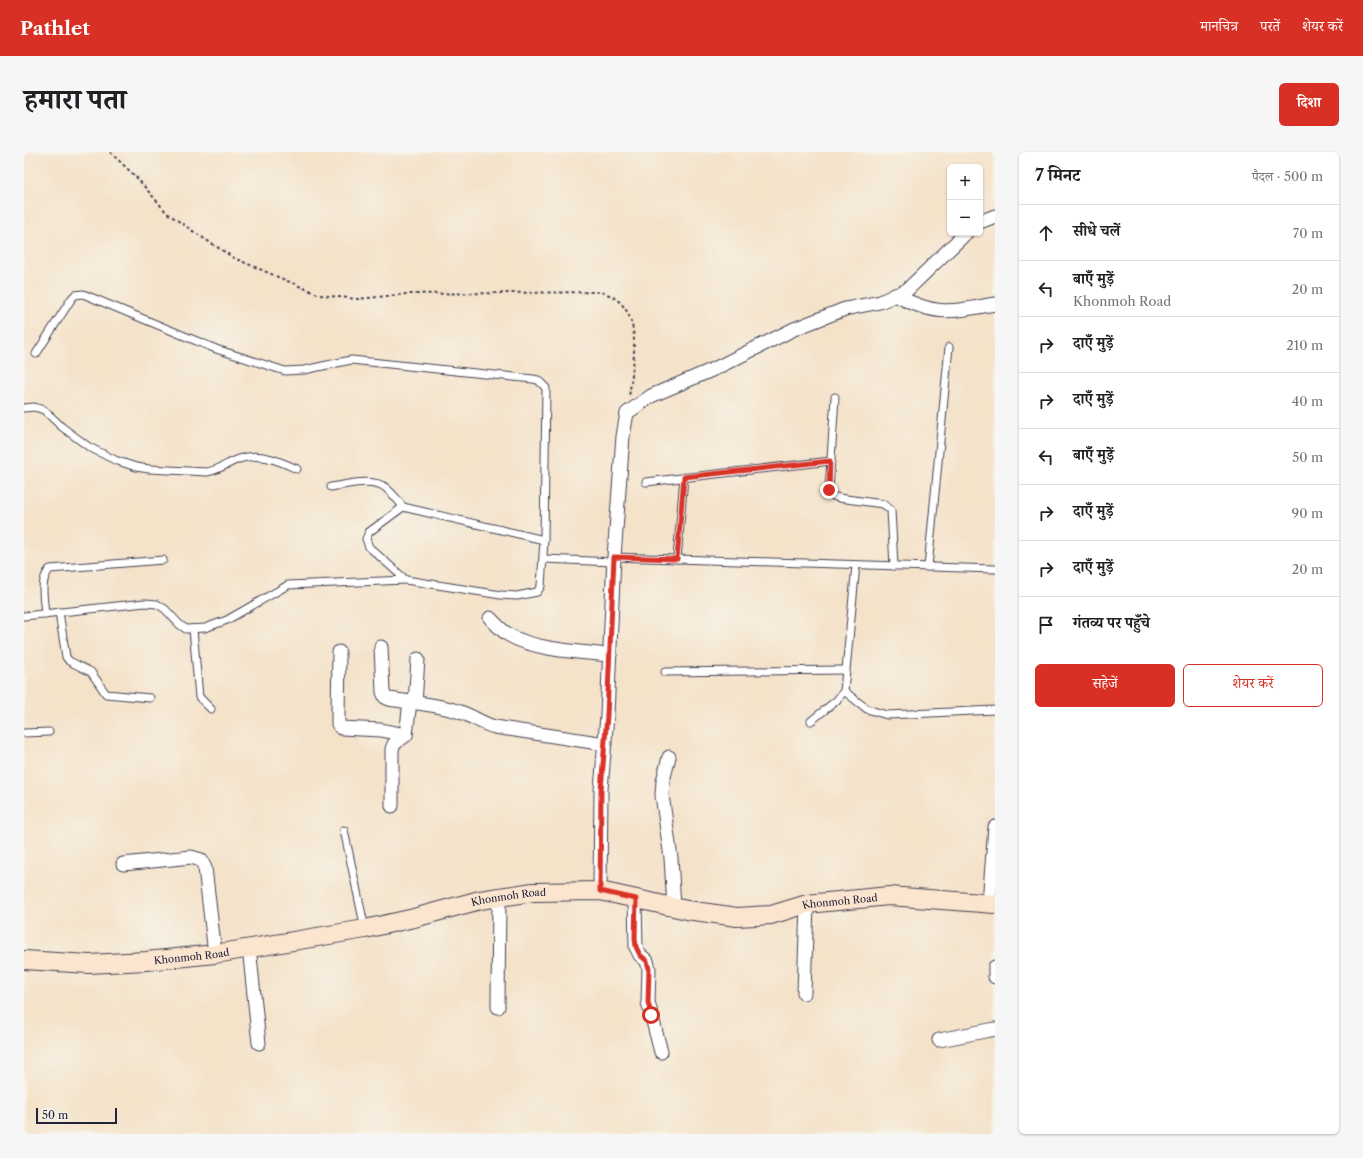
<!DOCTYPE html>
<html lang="hi">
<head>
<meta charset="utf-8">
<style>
	:root { --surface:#fff; --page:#f6f6f6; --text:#202124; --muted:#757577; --line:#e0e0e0; --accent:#d93025 }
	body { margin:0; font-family:"Libre Caslon Text","Noto Serif Devanagari",serif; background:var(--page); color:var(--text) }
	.controls { position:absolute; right:12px; top:12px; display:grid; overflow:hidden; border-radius:6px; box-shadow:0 1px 3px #0004 }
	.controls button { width:36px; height:36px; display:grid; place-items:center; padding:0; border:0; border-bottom:1px solid var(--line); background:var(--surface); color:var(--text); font:20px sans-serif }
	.scale { position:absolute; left:12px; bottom:10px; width:81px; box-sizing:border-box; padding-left:4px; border:2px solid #22223b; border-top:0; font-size:11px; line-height:14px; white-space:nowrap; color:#22223b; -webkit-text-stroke:3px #f7f3e8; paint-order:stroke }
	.stop { position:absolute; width:12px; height:12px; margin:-9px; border:3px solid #d93025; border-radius:50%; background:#fff }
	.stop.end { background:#d93025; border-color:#fff; box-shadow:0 1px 4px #0008 }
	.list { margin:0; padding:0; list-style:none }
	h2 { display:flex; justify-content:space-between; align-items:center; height:52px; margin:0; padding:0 16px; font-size:17px }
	h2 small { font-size:13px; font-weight:400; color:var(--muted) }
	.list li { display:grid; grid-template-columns:26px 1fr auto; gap:12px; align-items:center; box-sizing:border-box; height:56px; padding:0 16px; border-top:1px solid var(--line) }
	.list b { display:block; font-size:15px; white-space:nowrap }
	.list p { margin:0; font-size:13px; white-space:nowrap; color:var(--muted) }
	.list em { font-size:13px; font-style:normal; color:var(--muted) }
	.actions { display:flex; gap:8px; padding:12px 16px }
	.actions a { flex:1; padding:9px 0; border:1px solid var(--accent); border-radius:6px; text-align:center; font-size:14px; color:var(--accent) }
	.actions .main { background:var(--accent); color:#fff }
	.icon { flex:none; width:22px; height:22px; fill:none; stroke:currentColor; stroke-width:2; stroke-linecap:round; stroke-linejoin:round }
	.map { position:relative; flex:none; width:971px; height:982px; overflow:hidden; border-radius:6px }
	header { display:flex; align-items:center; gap:24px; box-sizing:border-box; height:56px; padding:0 20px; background:var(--accent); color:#fff }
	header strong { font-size:19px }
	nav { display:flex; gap:22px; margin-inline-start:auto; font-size:14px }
	.intro { display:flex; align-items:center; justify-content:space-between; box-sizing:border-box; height:96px; padding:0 24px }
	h1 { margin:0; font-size:28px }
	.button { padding:10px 18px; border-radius:6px; background:var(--accent); color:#fff; font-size:14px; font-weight:700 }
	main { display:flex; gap:24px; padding:0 24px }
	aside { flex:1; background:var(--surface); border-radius:6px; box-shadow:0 1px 3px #0004 }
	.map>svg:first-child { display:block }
</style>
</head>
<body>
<header>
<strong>Pathlet</strong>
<nav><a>मानचित्र</a><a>परतें</a><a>शेयर करें</a></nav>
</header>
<div class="intro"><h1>हमारा पता</h1><a class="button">दिशा</a></div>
<main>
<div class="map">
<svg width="971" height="982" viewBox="0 0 971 982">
	<rect width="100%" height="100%" fill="#f7f3e8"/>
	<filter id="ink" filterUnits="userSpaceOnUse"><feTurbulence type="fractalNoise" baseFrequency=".025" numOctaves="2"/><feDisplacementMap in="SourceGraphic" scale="8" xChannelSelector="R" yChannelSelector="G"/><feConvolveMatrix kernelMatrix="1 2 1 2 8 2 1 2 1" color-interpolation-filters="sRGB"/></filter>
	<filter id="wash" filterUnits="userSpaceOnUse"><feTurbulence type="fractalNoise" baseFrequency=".012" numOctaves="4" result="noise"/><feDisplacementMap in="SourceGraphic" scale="16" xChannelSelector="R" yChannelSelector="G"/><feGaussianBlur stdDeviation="0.9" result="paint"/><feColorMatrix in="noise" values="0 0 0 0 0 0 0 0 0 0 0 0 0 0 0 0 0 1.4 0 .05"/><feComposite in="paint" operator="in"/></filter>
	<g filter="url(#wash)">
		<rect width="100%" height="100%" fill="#f4e2c9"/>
	</g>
	<g filter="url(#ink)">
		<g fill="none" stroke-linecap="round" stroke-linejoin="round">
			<g stroke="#423f50" stroke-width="9">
				<g id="service">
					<path d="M12,202L48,146L51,143L59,142L192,197L261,219L280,218L327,208L509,227L514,228L522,236L520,388L517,434L513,440L493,444L477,443L382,428L345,395L342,387L345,380L379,355C374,348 368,341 362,336C349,325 322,333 307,335"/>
					<path d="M811,245L805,338L809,344L815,346L859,352L867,358L870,414"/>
					<path d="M0,256L10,255L20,258L38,275L65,295L91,308L112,315L125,317L183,320C195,318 204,311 215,307C236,300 253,308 273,317"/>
					<path d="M622,330L807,309"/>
					<path d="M379,355L520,388"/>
					<path d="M590,405L971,417"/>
					<path d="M520,407L590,410"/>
					<path d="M653,407L660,325"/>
					<path d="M904,415L925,195"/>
					<path d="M35,460L42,505L45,509L67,520L82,542L126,546"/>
					<path d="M21,462C20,448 15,428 26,417L139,408"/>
					<path d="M0,464L121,451L133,452L141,457L156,473L162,477L181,476L203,468L264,433L382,428"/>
					<path d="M169,477L175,545L187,557"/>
					<path d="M641,520L822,518"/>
					<path d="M820,539L843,557L863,563L971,558"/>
					<path d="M787,569L813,548L820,539L832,413"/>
					<path d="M0,581L25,580"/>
					<path d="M320,678L341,777"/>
				</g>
			</g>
			<g stroke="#423f50" stroke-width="15">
				<g id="minor">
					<path d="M956,70L971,64"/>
					<path d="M871,143C914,165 926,160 971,152"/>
					<path d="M466,466C472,472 478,479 485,483C510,498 556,500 586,503"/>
					<path d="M357,495L359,540L361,545L365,547C389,551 413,552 436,560C449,564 458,572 471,575L581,592"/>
					<path d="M315,500L314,564V572L317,576L357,578L382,583"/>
					<path d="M391,551L394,507"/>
					<path d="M645,605L639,629L638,643L647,706L650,755"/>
					<path d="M368,654V597L370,592L382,583L386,550"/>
					<path d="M99,712L167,705L177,708L181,716L191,802"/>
					<path d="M576,739L577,638L583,563L590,405L599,284L603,261L627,244L690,217L770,177L821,157L856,150L883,138L942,81"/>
					<path d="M611,747L612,795L616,803L623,809L625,817L624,850L637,900"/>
					<path d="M965,751L971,675"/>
					<path d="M225,795L235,891"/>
					<path d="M971,815V825"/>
					<path d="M780,841L783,752"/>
					<path d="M474,855L475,745"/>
					<path d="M915,888L971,877"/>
				</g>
			</g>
			<g stroke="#423f50" stroke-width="20">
				<g id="secondary">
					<path id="s1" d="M0,808L65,812L122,809L191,802L341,777L390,766L456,748L509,740L576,739L663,758L713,765L747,763L783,752L865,744L971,752"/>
				</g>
			</g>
			<path stroke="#423f50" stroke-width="2" stroke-dasharray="3 3" stroke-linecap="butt" d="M86,0L113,26L143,61L173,82L210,106L296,143L334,147L383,142L577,140C623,153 609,210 605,246"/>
			<use href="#service" stroke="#fff" stroke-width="7"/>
			<use href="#minor" stroke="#fff" stroke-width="13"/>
			<use href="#secondary" stroke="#fbe5cf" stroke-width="18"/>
		</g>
	</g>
	<g fill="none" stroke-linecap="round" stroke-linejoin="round" filter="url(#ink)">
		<path stroke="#d93025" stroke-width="5" d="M627,863L624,850L625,817L623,809L616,803L612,795L611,786L612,747L576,739L577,638L583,563L590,405L653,407L660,325L806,309L805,338"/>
	</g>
	<g text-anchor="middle" stroke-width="3" stroke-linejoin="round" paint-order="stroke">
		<g font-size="10" fill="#22223b" stroke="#f7f3e8">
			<text dy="4" stroke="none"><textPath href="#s1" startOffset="491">Khonmoh Road</textPath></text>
			<text dy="4" stroke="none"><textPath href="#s1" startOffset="827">Khonmoh Road</textPath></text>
			<text dy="4" stroke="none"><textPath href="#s1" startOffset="168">Khonmoh Road</textPath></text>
		</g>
	</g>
</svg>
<div class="controls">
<button>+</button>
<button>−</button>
</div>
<div class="scale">50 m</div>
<div class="stop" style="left:627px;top:863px"></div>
<div class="stop end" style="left:805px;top:338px"></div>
</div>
<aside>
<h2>7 मिनट<small>पैदल · 500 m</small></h2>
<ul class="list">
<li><svg class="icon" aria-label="ahead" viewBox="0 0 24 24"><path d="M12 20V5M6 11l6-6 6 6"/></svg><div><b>सीधे चलें</b></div><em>70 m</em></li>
<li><svg class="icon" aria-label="left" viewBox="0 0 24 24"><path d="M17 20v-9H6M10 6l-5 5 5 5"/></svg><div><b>बाएँ मुड़ें</b><p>Khonmoh Road</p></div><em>20 m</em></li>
<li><svg class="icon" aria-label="right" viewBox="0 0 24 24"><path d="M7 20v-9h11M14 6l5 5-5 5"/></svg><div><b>दाएँ मुड़ें</b></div><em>210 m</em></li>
<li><svg class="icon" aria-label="right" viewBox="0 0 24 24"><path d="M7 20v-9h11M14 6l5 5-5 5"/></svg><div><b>दाएँ मुड़ें</b></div><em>40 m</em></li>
<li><svg class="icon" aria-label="left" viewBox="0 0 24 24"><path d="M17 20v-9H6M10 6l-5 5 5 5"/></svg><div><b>बाएँ मुड़ें</b></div><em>50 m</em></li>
<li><svg class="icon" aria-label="right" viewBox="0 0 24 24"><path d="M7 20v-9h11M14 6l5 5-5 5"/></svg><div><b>दाएँ मुड़ें</b></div><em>90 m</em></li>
<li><svg class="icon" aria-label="right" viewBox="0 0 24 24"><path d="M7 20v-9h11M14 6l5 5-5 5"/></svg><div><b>दाएँ मुड़ें</b></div><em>20 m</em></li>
<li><svg class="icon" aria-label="arrive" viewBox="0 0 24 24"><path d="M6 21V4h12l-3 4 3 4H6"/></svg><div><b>गंतव्य पर पहुँचे</b></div></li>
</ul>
<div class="actions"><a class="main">सहेजें</a><a>शेयर करें</a></div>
</aside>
</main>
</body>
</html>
